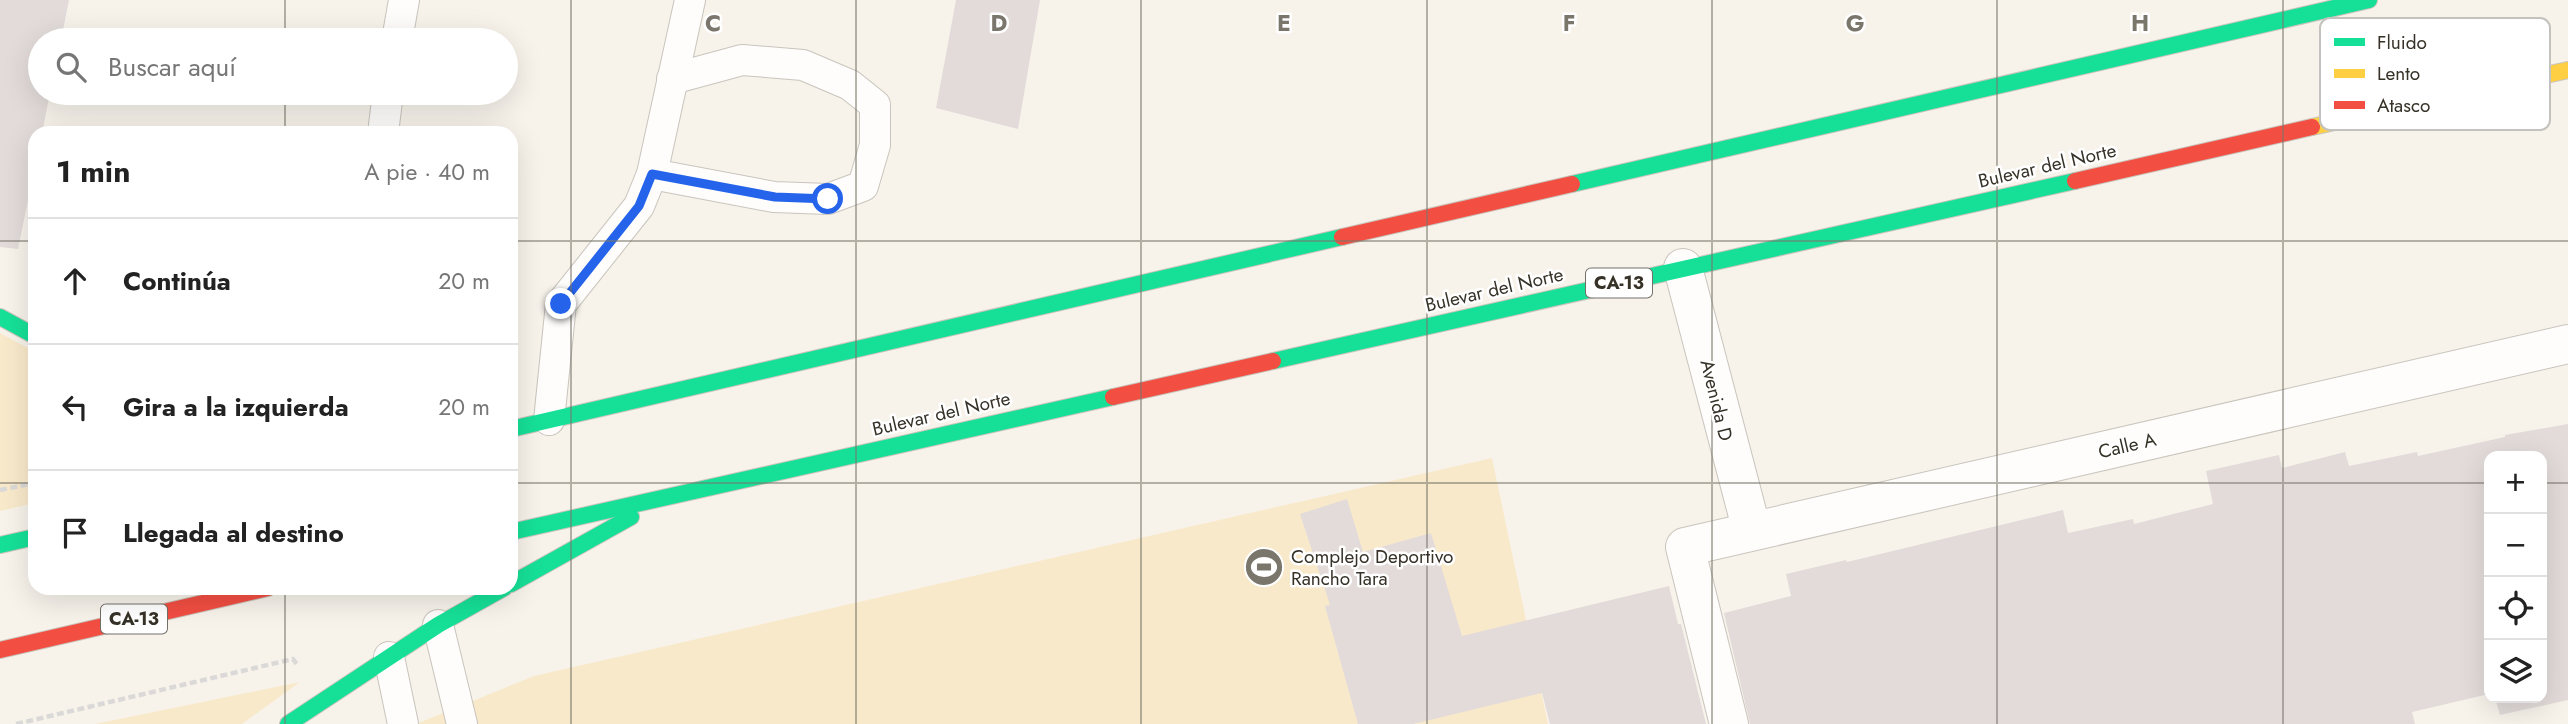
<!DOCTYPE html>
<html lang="es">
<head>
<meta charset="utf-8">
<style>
	:root { --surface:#fff; --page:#f2f2f2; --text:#222; --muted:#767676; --line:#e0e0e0 }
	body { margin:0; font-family:Jost,sans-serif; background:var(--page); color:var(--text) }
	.controls { position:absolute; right:21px; bottom:21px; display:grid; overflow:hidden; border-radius:14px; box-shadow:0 7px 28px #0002 }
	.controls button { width:63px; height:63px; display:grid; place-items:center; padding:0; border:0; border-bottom:2px solid var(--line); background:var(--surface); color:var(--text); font:35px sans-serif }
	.stop { position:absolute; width:21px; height:21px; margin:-16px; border:5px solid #2563eb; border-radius:50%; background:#fff }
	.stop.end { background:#2563eb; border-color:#fff; box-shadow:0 2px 7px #0008 }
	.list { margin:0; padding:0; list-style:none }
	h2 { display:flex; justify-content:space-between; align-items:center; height:91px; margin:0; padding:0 28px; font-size:30px }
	h2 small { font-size:23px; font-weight:400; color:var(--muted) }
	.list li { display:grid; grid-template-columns:46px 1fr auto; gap:21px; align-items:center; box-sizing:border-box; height:126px; padding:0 28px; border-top:2px solid var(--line) }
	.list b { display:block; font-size:26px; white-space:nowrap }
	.list em { font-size:23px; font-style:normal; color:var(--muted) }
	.icon { flex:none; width:38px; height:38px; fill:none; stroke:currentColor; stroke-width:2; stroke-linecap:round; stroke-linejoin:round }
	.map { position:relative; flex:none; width:2568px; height:724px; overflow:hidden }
	.search { position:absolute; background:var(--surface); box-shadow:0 7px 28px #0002; left:28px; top:28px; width:490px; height:77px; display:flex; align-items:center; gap:18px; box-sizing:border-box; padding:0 24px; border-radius:38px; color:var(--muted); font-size:26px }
	.panel { position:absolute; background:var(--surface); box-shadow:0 7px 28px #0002; left:28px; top:126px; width:490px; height:469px; border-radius:21px }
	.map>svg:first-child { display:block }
</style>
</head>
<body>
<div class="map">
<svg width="2568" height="724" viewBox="0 0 2568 724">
	<rect width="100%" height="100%" fill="#f7f3eb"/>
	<g fill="#f9e9cb">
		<path d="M0,333L35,352V503L0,511Z"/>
		<path d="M1492,458L1548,724H416L534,676Z"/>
		<path d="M300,682L242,724H95Z"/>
	</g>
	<g fill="#e2dbd9">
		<path d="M0,0H69L61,40H40V93H50L42,133H35V166L18,249L0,247Z"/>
		<path d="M956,0H1040L1018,129L936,108Z"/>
		<path d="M2568,424V700L2500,715L2495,698H2542V456H2489V694L2412,712L2415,724H1750L1724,613L1791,596L1786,574L1846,560L1847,562L2063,510L2068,533L2133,519L2134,524L2213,504L2206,471L2279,455L2282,468L2345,452L2349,466L2417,452L2418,456L2505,437V435Z"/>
		<path d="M1347,499L1363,552L1431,533L1462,636L1669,586L1678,624H1681L1706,724H1550L1542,693L1413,724H1358L1325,606L1330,605L1300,514Z"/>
	</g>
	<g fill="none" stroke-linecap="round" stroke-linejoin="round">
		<g stroke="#c9c4bc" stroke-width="32">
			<g id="lane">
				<path d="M397,40L404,0"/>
				<path d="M383,133L388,93"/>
				<path d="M652,174L774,197L828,199L863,186L875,145V105L850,85L803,65L742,60L672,79"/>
				<path d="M549,420L561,304L639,206L652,174L690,0"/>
				<path d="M438,625L462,724"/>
				<path d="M389,657L403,724"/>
			</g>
		</g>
		<g stroke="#c9c4bc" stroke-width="40">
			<g id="street">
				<path d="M1683,268L1752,531"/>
				<path d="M1729,724L1685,547L2568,344"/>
			</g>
		</g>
		<g stroke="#c9c4bc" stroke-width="18">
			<g id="fast">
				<path d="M1572,184L2369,0"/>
				<path d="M0,317L35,336"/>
				<path d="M1273,361L2075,181"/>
				<path d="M511,429L1342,237"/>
				<path d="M511,532L1113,397"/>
				<path d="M0,545L35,537"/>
				<path d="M511,584L631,517"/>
				<path d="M288,724L438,625L504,588"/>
			</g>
		</g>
		<g stroke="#c9c4bc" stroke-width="18">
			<path id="slow" d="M2312,127L2568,70"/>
		</g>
		<g stroke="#c9c4bc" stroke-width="18">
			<g id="jam">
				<path d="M2075,181L2312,127"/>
				<path d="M1342,237L1572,184"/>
				<path d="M1113,397L1273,361"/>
				<path d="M0,650L268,588"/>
			</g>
		</g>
		<g stroke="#dad9d7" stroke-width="4.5" stroke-dasharray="7 3.5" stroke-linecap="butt">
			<path d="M0,490L35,483"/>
			<path d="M16,724L293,659L298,666"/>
		</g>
		<use href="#lane" stroke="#fefdfc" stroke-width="30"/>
		<use href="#street" stroke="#fefdfc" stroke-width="38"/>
		<use href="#fast" stroke="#16e098" stroke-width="16"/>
		<use href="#slow" stroke="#ffcf43" stroke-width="16"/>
		<use href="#jam" stroke="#f24e42" stroke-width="16"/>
	</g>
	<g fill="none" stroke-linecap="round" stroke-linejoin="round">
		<path stroke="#2563eb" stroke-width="9" d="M561,304L639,206L652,174L775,197L828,199"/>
	</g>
	<path fill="none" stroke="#7a766c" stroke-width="2" stroke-opacity="0.55" d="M285,0V40M571,0V724M856,0V724M1141,0V724M1427,0V724M1712,0V724M1997,0V724M2283,0V724M285,93V133M0,241H35M511,241H2568M0,483H35M511,483H2489M2542,483H2568M285,588V724"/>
	<defs>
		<g id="stadium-disc" transform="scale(2.0125)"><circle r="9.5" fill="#7a766c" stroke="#fff"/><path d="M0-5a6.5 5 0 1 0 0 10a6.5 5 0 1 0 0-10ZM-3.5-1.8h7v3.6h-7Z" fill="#fff"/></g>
	</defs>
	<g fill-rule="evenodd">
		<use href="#stadium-disc" x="1264" y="567"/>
	</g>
	<g text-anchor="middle" stroke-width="5" stroke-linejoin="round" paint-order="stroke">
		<g fill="#fff" stroke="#737068" stroke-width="2">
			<rect x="1586" y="268.5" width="66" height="29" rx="5"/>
			<rect x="101" y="604.5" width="66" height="29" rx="5"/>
		</g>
		<g font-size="18" font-weight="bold" fill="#373228">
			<text x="1619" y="289">CA-13</text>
			<text x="134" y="625">CA-13</text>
		</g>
		<g font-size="19" fill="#373228" stroke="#fff">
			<text transform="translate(2047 165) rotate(-13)" y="7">Bulevar del Norte</text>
			<text transform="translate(1494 289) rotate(-13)" y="7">Bulevar del Norte</text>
			<text transform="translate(1717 400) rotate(76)" y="7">Avenida D</text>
			<text transform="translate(941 413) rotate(-13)" y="7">Bulevar del Norte</text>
			<text transform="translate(2127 445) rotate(-13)" y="7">Calle A</text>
		</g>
		<g font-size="19" fill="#373228" stroke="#fff" text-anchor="start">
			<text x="1291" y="563">Complejo Deportivo<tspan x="1291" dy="22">Rancho Tara</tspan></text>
		</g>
	</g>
	<rect x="2320" y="18" width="230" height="112" rx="10" fill="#fff" stroke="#c3c2be" stroke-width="2"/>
	<rect x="2334" y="38" width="31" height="8" fill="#16e098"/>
	<rect x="2334" y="69" width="31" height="9" fill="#ffcf43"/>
	<rect x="2334" y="101" width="31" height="8" fill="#f24e42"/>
	<g font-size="19" fill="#373228">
		<text x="2377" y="49">Fluido</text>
		<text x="2377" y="80">Lento</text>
		<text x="2377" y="112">Atasco</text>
	</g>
	<g font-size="23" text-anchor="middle" font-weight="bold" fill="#7a766c" stroke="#fff" stroke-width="5" stroke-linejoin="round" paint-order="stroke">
		<text x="713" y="31">C</text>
		<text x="999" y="31">D</text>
		<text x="1284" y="31">E</text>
		<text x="1569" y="31">F</text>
		<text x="1855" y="31">G</text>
		<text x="2140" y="31">H</text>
	</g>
</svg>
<div class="controls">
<button>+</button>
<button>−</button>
<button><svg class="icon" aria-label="locate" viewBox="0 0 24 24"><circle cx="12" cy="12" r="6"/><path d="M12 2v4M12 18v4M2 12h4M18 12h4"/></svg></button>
<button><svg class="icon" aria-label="layers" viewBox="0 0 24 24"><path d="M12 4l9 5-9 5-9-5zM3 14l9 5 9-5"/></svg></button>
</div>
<div class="stop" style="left:828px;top:199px"></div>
<div class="stop end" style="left:561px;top:304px"></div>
<div class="search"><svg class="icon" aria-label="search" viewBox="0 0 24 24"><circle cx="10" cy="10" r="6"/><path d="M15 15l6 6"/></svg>Buscar aquí</div>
<section class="panel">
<h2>1 min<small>A pie · 40 m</small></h2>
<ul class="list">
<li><svg class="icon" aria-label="ahead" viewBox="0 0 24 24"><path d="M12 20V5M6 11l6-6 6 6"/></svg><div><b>Continúa</b></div><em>20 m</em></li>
<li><svg class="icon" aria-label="left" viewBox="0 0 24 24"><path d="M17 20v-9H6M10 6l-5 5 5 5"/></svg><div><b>Gira a la izquierda</b></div><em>20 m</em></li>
<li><svg class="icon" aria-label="arrive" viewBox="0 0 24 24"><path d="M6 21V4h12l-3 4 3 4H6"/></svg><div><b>Llegada al destino</b></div></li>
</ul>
</section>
</div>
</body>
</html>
